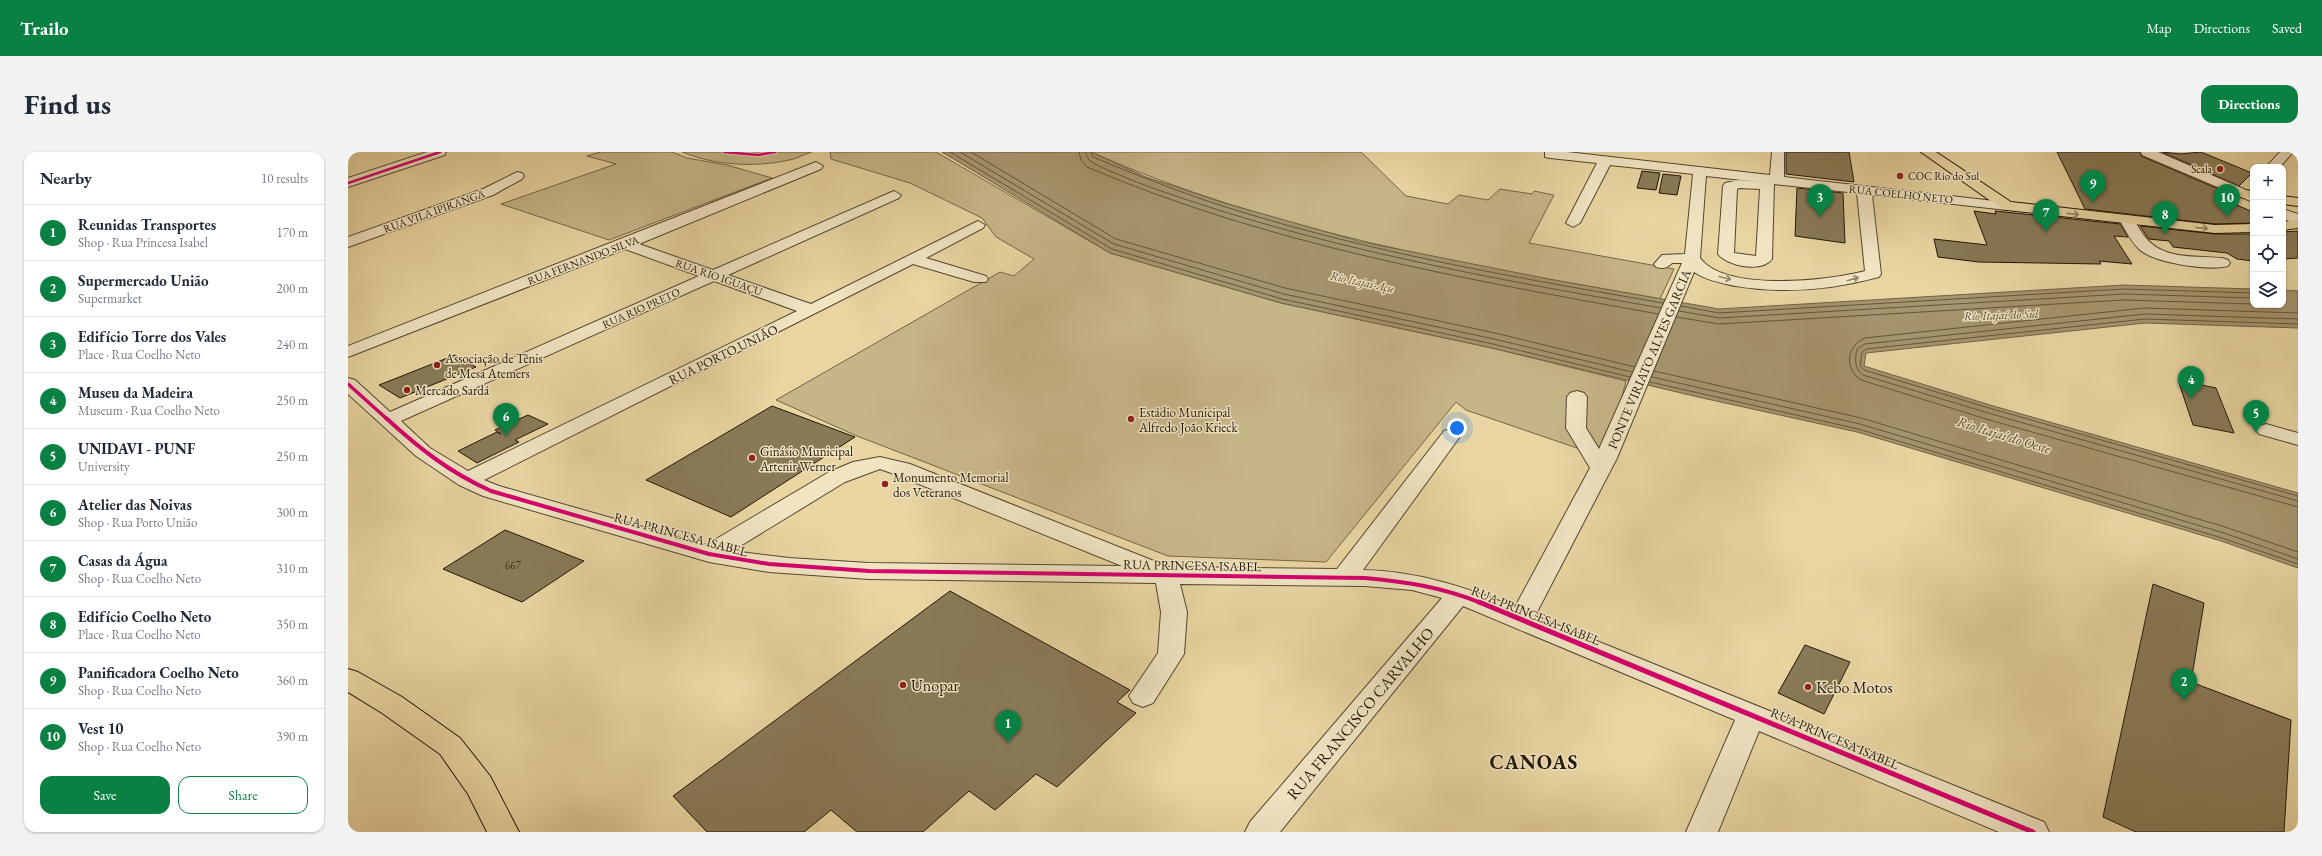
<!DOCTYPE html>
<html lang="en">
<head>
<meta charset="utf-8">
<style>
	:root { --surface:#fff; --page:#f2f2f3; --text:#1f2937; --muted:#747a83; --line:#e0e1e3; --accent:#0b8043 }
	body { margin:0; font-family:"EB Garamond",serif; background:var(--page); color:var(--text) }
	.controls { position:absolute; right:12px; top:12px; display:grid; overflow:hidden; border-radius:8px; box-shadow:0 1px 3px #0004 }
	.controls button { width:36px; height:36px; display:grid; place-items:center; padding:0; border:0; border-bottom:1px solid var(--line); background:var(--surface); color:var(--text); font:20px sans-serif }
	.you { position:absolute; left:1109px; top:276px; width:14px; height:14px; margin:-10px; border:3px solid #fff; border-radius:50%; background:#1a73e8; box-shadow:0 0 0 6px #1a73e833 }
	.badge { display:grid; place-items:center; width:26px; height:26px; border-radius:50%; background:var(--accent); color:#fff; font-size:13px; font-weight:700 }
	.pin { position:absolute; translate:-50% -33px; filter:drop-shadow(0 1px 2px #0008) }
	.pin::after { content:''; position:absolute; top:21px; width:14px; height:12px; background:inherit; clip-path:polygon(0 0,100% 0,50% 100%) }
	.list { margin:0; padding:0; list-style:none }
	h2 { display:flex; justify-content:space-between; align-items:center; height:52px; margin:0; padding:0 16px; font-size:17px }
	h2 small { font-size:13px; font-weight:400; color:var(--muted) }
	.list li { display:grid; grid-template-columns:26px 1fr auto; gap:12px; align-items:center; box-sizing:border-box; height:56px; padding:0 16px; border-top:1px solid var(--line) }
	.list b { display:block; font-size:15px; white-space:nowrap }
	.list p { margin:0; font-size:13px; white-space:nowrap; color:var(--muted) }
	.list em { font-size:13px; font-style:normal; color:var(--muted) }
	.actions { display:flex; gap:8px; padding:12px 16px }
	.actions a { flex:1; padding:9px 0; border:1px solid var(--accent); border-radius:12px; text-align:center; font-size:14px; color:var(--accent) }
	.actions .main { background:var(--accent); color:#fff }
	.icon { flex:none; width:22px; height:22px; fill:none; stroke:currentColor; stroke-width:2; stroke-linecap:round; stroke-linejoin:round }
	.map { position:relative; flex:none; width:1950px; height:680px; overflow:hidden; border-radius:12px }
	header { display:flex; align-items:center; gap:24px; box-sizing:border-box; height:56px; padding:0 20px; background:var(--accent); color:#fff }
	header strong { font-size:19px }
	nav { display:flex; gap:22px; margin-inline-start:auto; font-size:14px }
	.intro { display:flex; align-items:center; justify-content:space-between; box-sizing:border-box; height:96px; padding:0 24px }
	h1 { margin:0; font-size:28px }
	.button { padding:10px 18px; border-radius:12px; background:var(--accent); color:#fff; font-size:14px; font-weight:700 }
	main { display:flex; gap:24px; padding:0 24px }
	aside { flex:1; background:var(--surface); border-radius:12px; box-shadow:0 1px 3px #0004 }
	.map>svg:first-child { display:block }
</style>
</head>
<body>
<header>
<strong>Trailo</strong>
<nav><a>Map</a><a>Directions</a><a>Saved</a></nav>
</header>
<div class="intro"><h1>Find us</h1><a class="button">Directions</a></div>
<main>
<aside>
<h2>Nearby<small>10 results</small></h2>
<ul class="list">
<li><span class="badge">1</span><div><b>Reunidas Transportes</b><p>Shop · Rua Princesa Isabel</p></div><em>170 m</em></li>
<li><span class="badge">2</span><div><b>Supermercado União</b><p>Supermarket</p></div><em>200 m</em></li>
<li><span class="badge">3</span><div><b>Edifício Torre dos Vales</b><p>Place · Rua Coelho Neto</p></div><em>240 m</em></li>
<li><span class="badge">4</span><div><b>Museu da Madeira</b><p>Museum · Rua Coelho Neto</p></div><em>250 m</em></li>
<li><span class="badge">5</span><div><b>UNIDAVI - PUNF</b><p>University</p></div><em>250 m</em></li>
<li><span class="badge">6</span><div><b>Atelier das Noivas</b><p>Shop · Rua Porto União</p></div><em>300 m</em></li>
<li><span class="badge">7</span><div><b>Casas da Água</b><p>Shop · Rua Coelho Neto</p></div><em>310 m</em></li>
<li><span class="badge">8</span><div><b>Edifício Coelho Neto</b><p>Place · Rua Coelho Neto</p></div><em>350 m</em></li>
<li><span class="badge">9</span><div><b>Panificadora Coelho Neto</b><p>Shop · Rua Coelho Neto</p></div><em>360 m</em></li>
<li><span class="badge">10</span><div><b>Vest 10</b><p>Shop · Rua Coelho Neto</p></div><em>390 m</em></li>
</ul>
<div class="actions"><a class="main">Save</a><a>Share</a></div>
</aside>
<div class="map">
<svg width="1950" height="680" viewBox="0 0 1950 680">
	<rect width="100%" height="100%" fill="#e8d5a2"/>
	<filter id="stains"><feTurbulence type="fractalNoise" baseFrequency=".005" numOctaves="4"/><feColorMatrix values="0 0 0 0 .2 0 0 0 0 .09 0 0 0 0 .02 0 0 0 .5 -.17"/></filter>
	<radialGradient id="worn" r=".72"><stop offset=".6" stop-color="#630" stop-opacity="0"/><stop offset="1" stop-color="#630" stop-opacity=".3"/></radialGradient>
	<g fill="#c6b587" stroke="#746646">
		<path d="M252,0H324L339,6L379,13L424,26L261,88L153,52L268,12L239,4Z"/>
		<path d="M334,0H464C456,2 449,7 441,8C406,16 366,13 334,0Z"/>
		<path d="M482,0H588L762,101L933,151L1144,196L1278,229L1258,306L1118,258L1108,250L978,410L820,404L509,284L428,248L652,120L666,124L686,107L648,85L634,66L562,31L483,7Z"/>
		<path d="M743,0H1013L1058,44L1100,52L1111,43L1140,48L1152,37L1184,42L1186,39L1206,43L1181,91L1326,117L1312,147C1119,113 923,80 743,0Z"/>
	</g>
	<path fill="#a5946d" stroke="#716244" d="M594,0H743L798,25L876,51L1014,90L1206,128L1371,157L1776,133L1905,137V153H1935V138L1950,139V176L1797,171L1518,201L1516,214L1642,253L1950,341V416L1873,389L1509,280L1350,245L1144,196L933,151L762,101Z"/>
	<g fill="none" stroke-linecap="round" stroke-linejoin="round">
		<g stroke="#64563a" stroke-width="1">
			<path d="M602,0L764,97L934,147L1145,192L1282,225"/>
			<path d="M612,0L766,92L936,142L1146,187L1284,220"/>
			<path d="M623,0L768,87L937,136L1147,181L1287,215"/>
			<path d="M731,0L733,8L739,15C922,93 1116,127 1310,162"/>
			<path d="M737,0C738,2 740,6 741,8C748,15 806,37 819,41C979,97 1146,127 1313,156"/>
			<path d="M743,0L745,5C791,24 836,42 884,57C1025,101 1170,126 1315,151"/>
			<path d="M1333,154L1371,161L1776,137L1905,141"/>
			<path d="M1331,159L1371,166L1776,142L1905,146"/>
			<path d="M1950,161L1796,156L1517,186C1498,194 1496,217 1513,228L1638,267L1950,355"/>
			<path d="M1328,165L1371,172L1776,148L1905,152"/>
			<path d="M1950,167L1797,162L1517,192L1509,197C1507,207 1506,217 1515,223L1640,261L1950,349"/>
			<path d="M1950,172L1797,167L1518,197L1514,200L1512,214L1516,218L1641,256L1950,344"/>
			<path d="M1306,219L1513,266L1877,375L1950,400"/>
			<path d="M1304,225L1512,272L1876,381L1950,407"/>
			<path d="M1302,230L1510,277L1874,386L1950,412"/>
		</g>
	</g>
	<g fill="#897a57" stroke="#221706">
		<path d="M1438,0H1501L1506,30L1438,22Z"/>
		<path d="M1709,0H1792L1793,4L1882,42L1877,48L1905,60V71L1867,72L1737,57Z"/>
		<path d="M1814,0L1833,2L1853,0L1904,21L1891,34Z"/>
		<path d="M1294,19L1312,21L1308,38L1289,36Z"/>
		<path d="M1315,22L1333,24L1329,43L1311,41Z"/>
		<path d="M1449,36L1495,41L1497,91L1447,84Z"/>
		<path d="M1626,59L1648,62L1647,59L1772,72L1780,85L1766,84L1784,112L1751,109L1753,112L1631,110L1590,105L1586,87L1639,93Z"/>
		<path d="M1792,74L1867,82H1905V109L1889,107L1879,101L1825,95L1821,89L1801,87Z"/>
		<path d="M1950,79V106L1935,107V80Z"/>
		<path d="M107,203L128,215L52,246L31,233Z"/>
		<path d="M1830,228L1868,236L1886,281L1845,273Z"/>
		<path d="M424,254L507,285L383,365L298,328Z"/>
		<path d="M180,263L200,272L167,288L171,290L129,311L110,299L149,280L153,282L147,278Z"/>
		<path d="M157,378L236,409L174,450L95,417Z"/>
		<path d="M1805,432L1856,451L1843,530L1943,568L1936,680H1788L1755,665Z"/>
		<path d="M602,439L782,538L769,550L788,561L709,635L688,622L647,658L621,639L575,680H509L483,658L456,680H359L325,644Z"/>
		<path d="M1457,493L1502,510L1476,562L1430,541Z"/>
	</g>
	<g fill="none" stroke-linecap="round" stroke-linejoin="round">
		<g stroke="#54462d" stroke-width="2">
			<g id="minor">
				<path d="M79,0H98L97,3L0,35V26Z"/>
				<path d="M1197,0H1219L1422,23L1424,0H1436V25L1664,51L1666,54L1664,57L1659,58L1524,43L1533,122L1531,125C1483,138 1436,142 1387,134C1373,131 1358,128 1346,120L1269,306L1187,464L1696,670L1701,680H1651L1411,579L1370,680H1338L1387,568L1115,454L932,680H897L902,670L1094,446L1064,438L1017,434L832,432L839,460L836,502L805,551L795,555L785,551L781,544L810,501L813,460L808,431L521,427L421,420L361,410L135,344L111,333L68,304L0,242V226L7,228L42,260L351,124L277,97L0,205V194L468,10L475,14L473,17L291,92L365,118L546,39L553,43L551,46L380,123L463,152L630,69L637,73L635,76L578,106L638,124L640,127L638,130H626L565,112L136,328L151,334L358,393L481,320L505,310L532,305L562,312L821,415L989,417L1096,279L1103,277L1110,279L1113,283L1015,418C1069,419 1117,435 1167,455L1242,316L1218,276L1219,245L1222,241L1229,239L1236,241L1239,245L1238,276L1251,297L1334,111H1324C1319,116 1316,117 1308,115L1306,112L1314,103L1337,102L1345,22L1262,13L1232,71L1225,75L1218,71L1249,11L1202,6L1197,5ZM1358,24L1412,30L1391,28L1377,31L1375,34L1370,102C1379,114 1414,121 1424,107L1426,32L1509,41L1517,119C1480,129 1377,140 1352,106ZM1391,36L1412,37L1408,104L1386,101L1389,37ZM366,129L449,159L120,319L82,296L53,269ZM532,317L546,322L774,414L521,411L441,406L384,399L497,330Z"/>
				<path d="M1793,0H1810L1905,41V50L1794,3Z"/>
				<path d="M1932,0H1945L1932,15H1918Z"/>
				<path d="M169,20L174,21L176,24L174,27L145,43L0,95V85L135,37Z"/>
				<path d="M1935,57L1950,62V72L1935,67Z"/>
				<path d="M1778,63L1783,64C1790,73 1795,85 1804,92C1822,107 1852,104 1874,106L1880,108L1882,111L1880,114C1860,119 1807,111 1792,98C1783,90 1777,77 1771,67Z"/>
				<path d="M1918,272L1950,281V293L1911,282L1908,278L1911,274Z"/>
			</g>
		</g>
		<g stroke="#221706" stroke-width="2">
			<g id="major">
				<path d="M1573,0H1588L1663,50L1867,73L1905,72V80L1867,81L1659,58L1654,57Z"/>
				<path d="M1896,38L1905,39V47L1891,45L1889,42Z"/>
				<path d="M1935,44L1950,46V54L1935,52Z"/>
				<path d="M1950,68V76L1935,78V70Z"/>
			</g>
		</g>
		<g stroke="#221706" stroke-width="2">
			<path id="highway" d="M0,517L10,520L54,545L112,586L142,624L171,680H139L120,642L92,602L34,561L0,540Z"/>
		</g>
		<use href="#minor" fill="#f0e4c3" fill-rule="evenodd"/>
		<use href="#major" fill="#e8d5a2" fill-rule="evenodd"/>
		<use href="#highway" fill="#e8d5a2" fill-rule="evenodd"/>
		<g stroke="#f0e4c3" stroke-width="4">
			<g id="cycleway-far3">
				<path d="M376,0L410,3L427,0"/>
				<path d="M0,31L92,0"/>
			</g>
		</g>
		<g stroke="#f0e4c3" stroke-width="5.5">
			<path id="cycleway-far2" d="M0,232L39,267"/>
		</g>
		<g stroke="#f0e4c3" stroke-width="6">
			<path id="cycleway-far1" d="M38,266C72,297 101,320 143,339L361,402L421,412L521,419L1017,426C1059,430 1094,435 1133,451"/>
		</g>
		<g stroke="#f0e4c3" stroke-width="8">
			<path id="cycleway" d="M1131,450L1685,680"/>
		</g>
		<use href="#cycleway-far3" stroke="#d6006c" stroke-width="2.5"/>
		<use href="#cycleway-far2" stroke="#d6006c" stroke-width="3.5"/>
		<use href="#cycleway-far1" stroke="#d6006c" stroke-width="4"/>
		<use href="#cycleway" stroke="#d6006c" stroke-width="5"/>
	</g>
	<defs><path id="oneway-shaft" d="M-6 0H5M1.5-3L5.5 0L1.5 3" fill="none" stroke-width="1.6" stroke-linecap="round" stroke-linejoin="round"/></defs>
	<g stroke="#8f805c">
		<use href="#oneway-shaft" transform="translate(1725 62) rotate(6)"/>
		<use href="#oneway-shaft" transform="translate(1854 76) rotate(5)"/>
	</g>
	<g stroke="#93886e">
		<use href="#oneway-shaft" transform="translate(1377 126) rotate(14)"/>
		<use href="#oneway-shaft" transform="translate(1505 127) rotate(-16)"/>
	</g>
	<g fill="#8f2418" stroke="#f0e4c3" stroke-width="1.5">
		<circle cx="1872" cy="17" r="4"/>
		<circle cx="1552" cy="24" r="4"/>
		<circle cx="89" cy="213" r="4"/>
		<circle cx="59" cy="238" r="4"/>
		<circle cx="783" cy="267" r="4"/>
		<circle cx="404" cy="306" r="4"/>
		<circle cx="537" cy="332" r="4"/>
		<circle cx="555" cy="533" r="4"/>
		<circle cx="1460" cy="535" r="4"/>
	</g>
	<g text-anchor="middle" stroke-width="3" stroke-linejoin="round" paint-order="stroke">
		<g font-size="11" fill="#221706" stroke="#f0e4c3" text-anchor="end">
			<text x="1864" y="21">Scala</text>
			<text x="1560" y="28" text-anchor="start">COC Rio do Sul</text>
		</g>
		<g font-size="11" fill="#221706" stroke="#f0e4c3">
			<text transform="translate(1553 42) rotate(6)" y="4">RUA COELHO NETO</text>
			<text transform="translate(86 59) rotate(-20)" y="4">RUA VILA IPIRANGA</text>
			<text transform="translate(235 108) rotate(-21)" y="4">RUA FERNANDO SILVA</text>
			<text transform="translate(371 125) rotate(19)" y="4">RUA RIO IGUAÇU</text>
			<text transform="translate(293 156) rotate(-24)" y="4">RUA RIO PRETO</text>
		</g>
		<g font-size="11" fill="#3c301a">
			<text x="165" y="417">667</text>
		</g>
		<g font-size="12" font-style="italic" fill="#56492f" stroke="#f0e4c3">
			<text transform="translate(1014 130) rotate(12)" y="4">Rio Itajaí-Açu</text>
			<text transform="translate(1653 163) rotate(-2)" y="4">Rio Itajaí do Sul</text>
		</g>
		<g font-size="13" fill="#221706" stroke="#f0e4c3">
			<text transform="translate(375 202) rotate(-26)" y="5">RUA PORTO UNIÃO</text>
			<text transform="translate(1301 207) rotate(-67)" y="5">PONTE VIRIATO ALVES GARCIA</text>
			<text transform="translate(333 382) rotate(15)" y="5">RUA PRINCESA ISABEL</text>
			<text transform="translate(844 413) rotate(1)" y="5">RUA PRINCESA ISABEL</text>
			<text transform="translate(1188 463) rotate(22)" y="5">RUA PRINCESA ISABEL</text>
			<text transform="translate(1487 586) rotate(23)" y="5">RUA PRINCESA ISABEL</text>
		</g>
		<g font-size="13" fill="#221706" stroke="#f0e4c3" text-anchor="start">
			<text x="97" y="211">Associação de Tênis<tspan x="97" dy="15">de Mesa Atemers</tspan></text>
			<text x="67" y="243">Mercado Sardá</text>
			<text x="791" y="265">Estádio Municipal<tspan x="791" dy="15">Alfredo João Krieck</tspan></text>
			<text x="412" y="304">Ginásio Municipal<tspan x="412" dy="15">Artenir Werner</tspan></text>
			<text x="545" y="330">Monumento Memorial<tspan x="545" dy="15">dos Veteranos</tspan></text>
		</g>
		<g font-size="14" font-style="italic" fill="#56492f" stroke="#f0e4c3">
			<text transform="translate(1656 283) rotate(17)" y="5">Rio Itajaí do Oeste</text>
		</g>
		<g font-size="16" fill="#221706" stroke="#f0e4c3" text-anchor="start">
			<text x="563" y="539">Unopar</text>
			<text x="1468" y="541">Kebo Motos</text>
		</g>
		<g font-size="16" fill="#221706" stroke="#f0e4c3">
			<text transform="translate(1012 561) rotate(-50)" y="6">RUA FRANCISCO CARVALHO</text>
		</g>
		<g font-size="20" font-weight="bold" letter-spacing="1" fill="#221706" stroke="#f0e4c3">
			<text x="1186" y="617">CANOAS</text>
		</g>
	</g>
	<rect width="100%" height="100%" filter="url(#stains)"/>
	<rect width="100%" height="100%" fill="url(#worn)"/>
</svg>
<div class="controls">
<button>+</button>
<button>−</button>
<button><svg class="icon" aria-label="locate" viewBox="0 0 24 24"><circle cx="12" cy="12" r="6"/><path d="M12 2v4M12 18v4M2 12h4M18 12h4"/></svg></button>
<button><svg class="icon" aria-label="layers" viewBox="0 0 24 24"><path d="M12 4l9 5-9 5-9-5zM3 14l9 5 9-5"/></svg></button>
</div>
<div class="you"></div>
<div class="pin badge" style="left:660px;top:591px">1</div>
<div class="pin badge" style="left:1836px;top:549px">2</div>
<div class="pin badge" style="left:1472px;top:65px">3</div>
<div class="pin badge" style="left:1843px;top:247px">4</div>
<div class="pin badge" style="left:1908px;top:281px">5</div>
<div class="pin badge" style="left:158px;top:284px">6</div>
<div class="pin badge" style="left:1698px;top:80px">7</div>
<div class="pin badge" style="left:1817px;top:82px">8</div>
<div class="pin badge" style="left:1745px;top:51px">9</div>
<div class="pin badge" style="left:1879px;top:65px">10</div>
</div>
</main>
</body>
</html>
